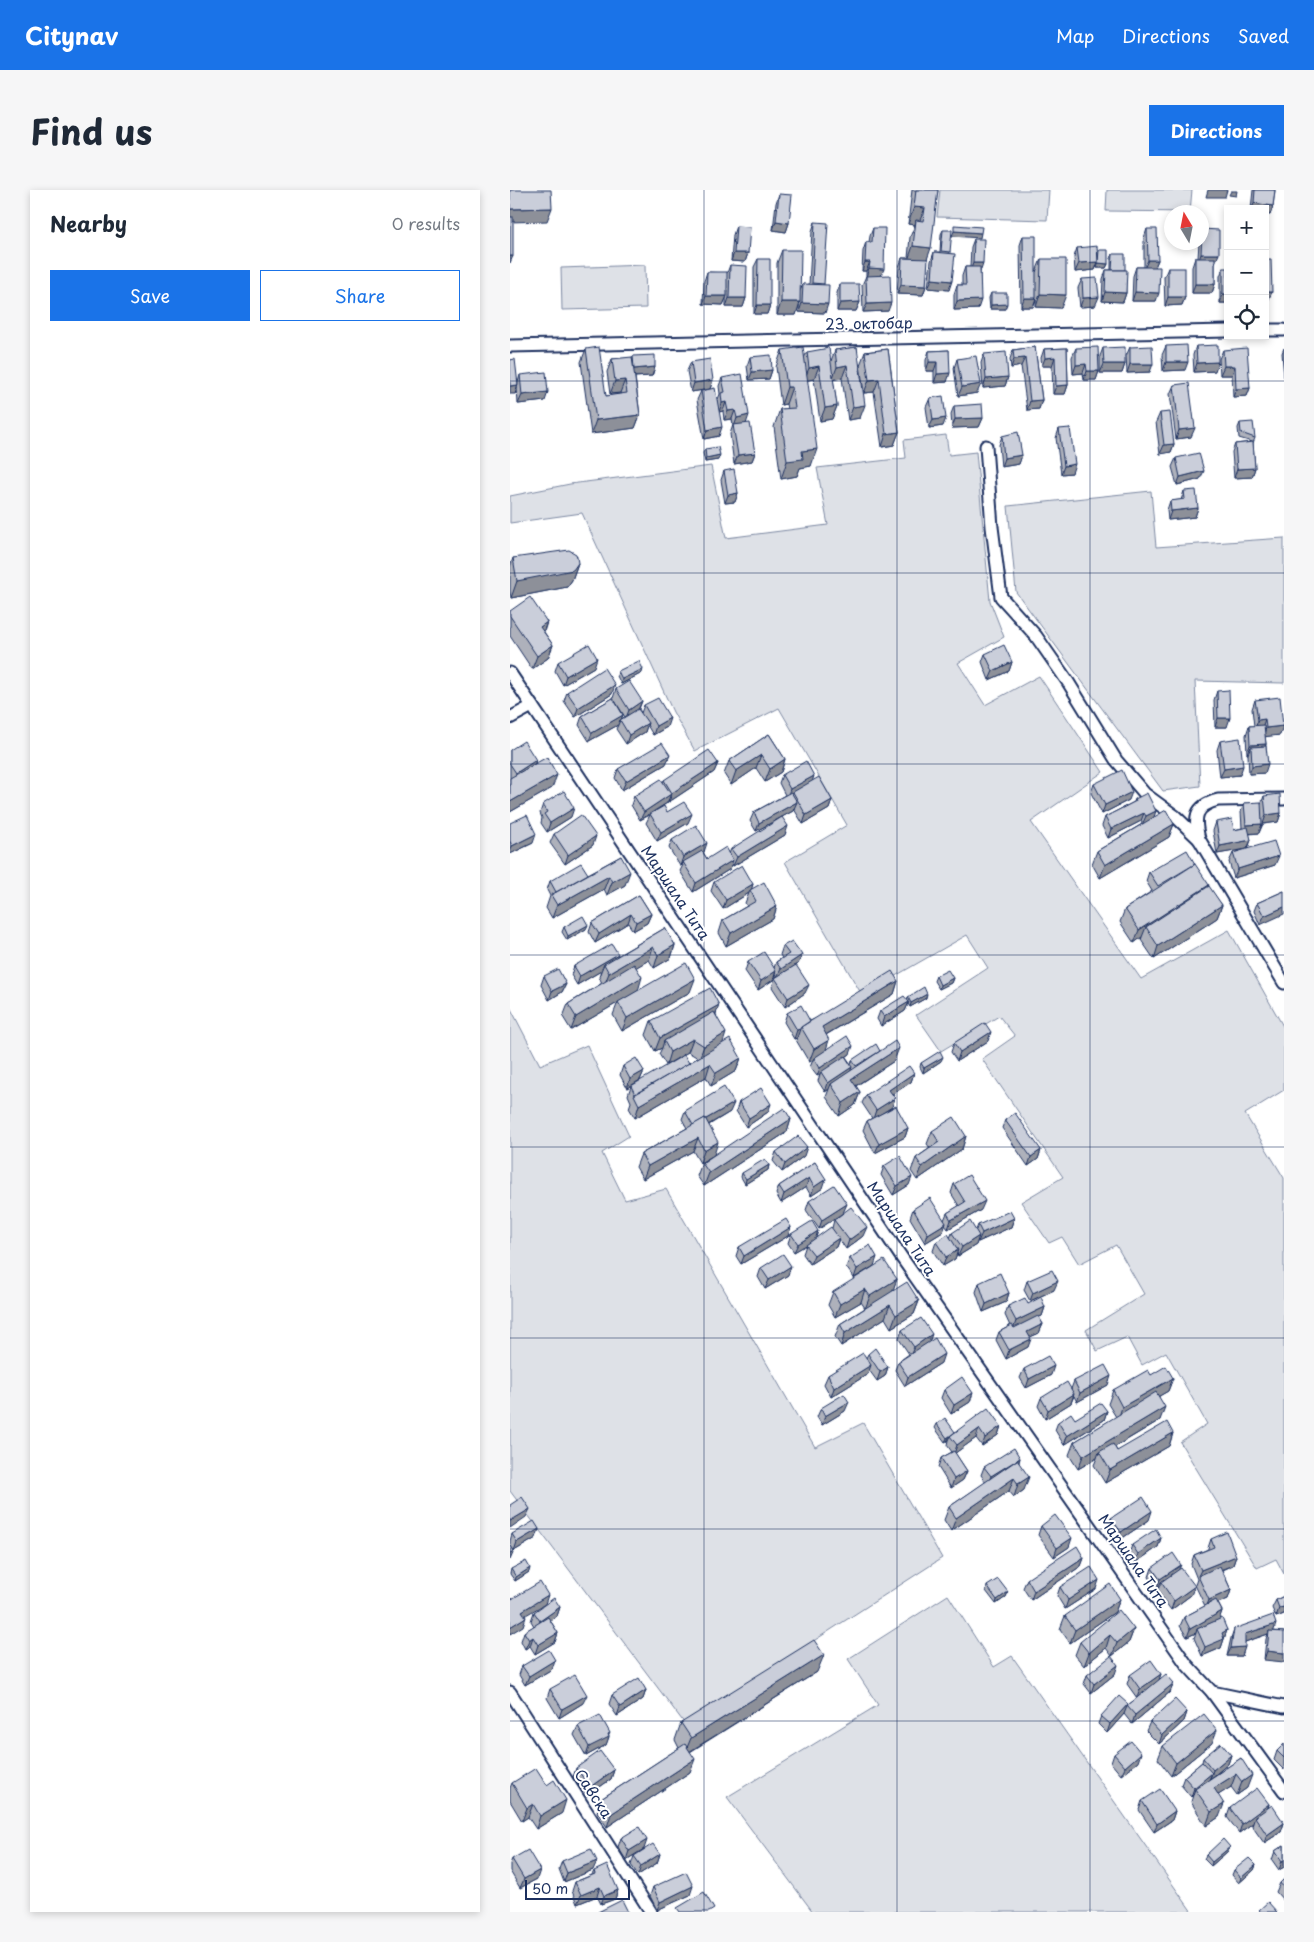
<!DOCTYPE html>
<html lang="en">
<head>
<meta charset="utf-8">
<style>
	:root { --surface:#fff; --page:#f6f6f7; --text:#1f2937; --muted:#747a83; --line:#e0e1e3; --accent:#1a73e8 }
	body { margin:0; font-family:"Playpen Sans",sans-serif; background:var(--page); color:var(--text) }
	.controls { position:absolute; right:15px; top:15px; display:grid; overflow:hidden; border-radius:0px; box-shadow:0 2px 8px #0003 }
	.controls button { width:45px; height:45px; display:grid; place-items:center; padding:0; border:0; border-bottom:1px solid var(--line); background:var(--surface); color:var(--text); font:25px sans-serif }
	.compass { position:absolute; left:654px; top:15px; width:45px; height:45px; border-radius:50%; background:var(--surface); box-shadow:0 2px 8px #0003; rotate:350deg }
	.scale { position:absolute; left:15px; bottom:12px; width:105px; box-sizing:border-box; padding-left:5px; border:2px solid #1b2f5e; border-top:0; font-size:14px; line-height:18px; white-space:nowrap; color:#1b2f5e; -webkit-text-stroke:4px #fff; paint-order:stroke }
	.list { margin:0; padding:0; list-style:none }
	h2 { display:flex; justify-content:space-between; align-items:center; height:65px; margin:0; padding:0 20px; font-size:21px }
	h2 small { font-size:16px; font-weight:400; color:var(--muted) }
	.actions { display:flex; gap:10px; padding:15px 20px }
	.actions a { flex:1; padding:11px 0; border:1px solid var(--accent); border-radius:0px; text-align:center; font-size:18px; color:var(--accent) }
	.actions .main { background:var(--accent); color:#fff }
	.icon { flex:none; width:28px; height:28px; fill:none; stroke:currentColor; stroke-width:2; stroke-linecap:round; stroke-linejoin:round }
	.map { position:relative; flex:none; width:774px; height:1722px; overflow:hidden; border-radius:0px }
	header { display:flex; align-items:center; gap:30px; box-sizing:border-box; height:70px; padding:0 25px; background:var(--accent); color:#fff }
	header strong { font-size:24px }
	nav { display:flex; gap:28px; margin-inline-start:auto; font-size:18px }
	.intro { display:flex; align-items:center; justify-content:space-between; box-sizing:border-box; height:120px; padding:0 30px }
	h1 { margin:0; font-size:35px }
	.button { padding:12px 22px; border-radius:0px; background:var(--accent); color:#fff; font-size:18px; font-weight:700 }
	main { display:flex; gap:30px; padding:0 30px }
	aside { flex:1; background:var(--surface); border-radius:0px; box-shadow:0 2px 8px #0003 }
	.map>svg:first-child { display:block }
</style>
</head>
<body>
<header>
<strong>Citynav</strong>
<nav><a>Map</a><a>Directions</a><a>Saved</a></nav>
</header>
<div class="intro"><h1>Find us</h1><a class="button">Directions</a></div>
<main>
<aside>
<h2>Nearby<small>0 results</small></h2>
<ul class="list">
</ul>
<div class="actions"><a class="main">Save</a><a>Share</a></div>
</aside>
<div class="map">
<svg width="774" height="1722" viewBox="0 0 774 1722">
	<rect width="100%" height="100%" fill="#fff"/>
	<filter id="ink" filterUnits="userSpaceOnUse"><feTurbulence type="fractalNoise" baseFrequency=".02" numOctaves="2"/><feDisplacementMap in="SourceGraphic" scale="10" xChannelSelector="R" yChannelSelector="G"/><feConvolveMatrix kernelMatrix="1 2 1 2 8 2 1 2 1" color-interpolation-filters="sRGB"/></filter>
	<g filter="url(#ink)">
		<g fill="#dee1e7" stroke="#7c88a2">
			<path d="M430,0H539L537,30L427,27Z"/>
			<path d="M597,0H682L680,22L596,21Z"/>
			<path d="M135,75L136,118L52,120L51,78Z"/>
			<path d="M436,245L439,265L466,262L480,411L494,447L448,473L475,515L529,486L593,582L521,632L631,789L719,740L774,838V900L735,924L774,988V1384L766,1369L747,1378L670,1252L697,1234L656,1162L632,1175L617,1147L587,1161L576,1140L634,1104L606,1055L569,1074L552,1047L539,1053L511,1012L553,987L472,869L505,846L489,826L431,861L406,825L478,778L457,745L352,805L275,672L337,635L269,518L185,561L163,522L72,323L0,333V306L60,294L201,276L216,348L318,335L307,278L396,268L394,250Z"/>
			<path d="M641,301L646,357L774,348V493L685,491L690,596L653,601L506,402L498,316Z"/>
			<path d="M0,817L30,875L77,855L119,946L92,963L115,1010L156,999L305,1257L353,1233L432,1368L175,1534L0,1301Z"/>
			<path d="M438,1405L484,1477L502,1466L682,1722H303L217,1607L368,1515L338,1469Z"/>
		</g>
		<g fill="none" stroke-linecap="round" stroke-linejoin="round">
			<g stroke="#1b2f5e" stroke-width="15">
				<g id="street">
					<path d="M755,140H774"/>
					<path d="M0,156L718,141"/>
					<path d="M476,256L482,337L491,407L526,446L558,492L606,570L635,604L665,626L689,649"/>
					<path d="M0,483L392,1068L677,1475L702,1502L774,1601"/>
					<path d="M0,528L22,516"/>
					<path d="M774,609L708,610C684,616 684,628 689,649L774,793"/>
					<path d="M0,1502L141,1722"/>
					<path d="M702,1502L774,1517"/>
				</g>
			</g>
			<use href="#street" stroke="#fff" stroke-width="11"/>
		</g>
		<g fill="#aeb1bb" stroke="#1b2f5e" fill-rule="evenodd">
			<path d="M402,0H428L417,69L416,96L413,105L387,104L389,77L392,68H398L400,47L405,35L398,34Z"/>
			<path d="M743,0H765L763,16L760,25L755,24V19H741Z"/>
			<path d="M269,4L279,33L276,42L263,40L266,13Z"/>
			<path d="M305,32L314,95L315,123L289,122V115L286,125H267V73L272,60L290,101L293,94L299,95L302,41Z"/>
			<path d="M226,36L238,63L235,72L221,71L223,45Z"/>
			<path d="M363,38L378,121L353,122L352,95L356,86V81H352L353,61L356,52H359L360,46Z"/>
			<path d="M637,39L648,70L645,77L646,111H622L623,86L626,77H634V48Z"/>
			<path d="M692,39L705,73V94L702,103H682V77L685,68H688L689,52H692Z"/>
			<path d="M433,40L440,62L439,100L418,98L421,71L424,62H430L431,44Z"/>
			<path d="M513,46L526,82L531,69L551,118L526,117V110L523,117H511L510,55Z"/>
			<path d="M464,49L470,81L468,119L444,120V104L447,95H452V86L455,77H460L461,57Z"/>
			<path d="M567,58L587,63L589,60L598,74L596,78H587V75L585,80L565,82L564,67Z"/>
			<path d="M603,64L615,80L616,103L613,112L592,111L593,89L596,80H601V68Z"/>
			<path d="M248,69L260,115L257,124H244V77Z"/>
			<path d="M220,75L236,108L233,117H216V108L213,115L193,114L194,91L197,82L217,83Z"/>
			<path d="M658,78L675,107L672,115L655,116L654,87Z"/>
			<path d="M713,78L718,113H710V86Z"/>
			<path d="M572,89L585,116L570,117L568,98Z"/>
			<path d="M330,94L350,112L346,121H327V103Z"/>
			<path d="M481,103L495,119H480L479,108Z"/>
			<path d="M656,156L675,180L653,181L652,165Z"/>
			<path d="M686,156L705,181L684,182L683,165Z"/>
			<path d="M347,157L350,228L338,230L332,188L323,189L327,216L322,229L310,231L304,189L297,190L301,276L290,278L287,286L271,289L264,237L270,219H277L276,214L271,215L266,177L272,160L294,168L297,162L321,171L325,160Z"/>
			<path d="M525,157L532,210L529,219L517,220L511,176L501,178L500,169L503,160Z"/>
			<path d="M620,157L640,182L617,183L616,166Z"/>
			<path d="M557,158L558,195L555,204H543L542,176H532L531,168L534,159Z"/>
			<path d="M566,158L589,181L586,190H574L573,183L563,184L562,167Z"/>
			<path d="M593,158L615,174L612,183H590V166Z"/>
			<path d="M774,158V187L772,163Z"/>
			<path d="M76,159L96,206L111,204L110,203L100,204L97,182L102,169L122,168L123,166L145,177L142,186L125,187L130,225L125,238L81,244L71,172Z"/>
			<path d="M378,159L389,242L384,255L372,257L364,202L354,203L350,175L355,162Z"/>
			<path d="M439,160L437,192L424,193V181H416V170L419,161Z"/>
			<path d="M713,160L740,198L737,206L723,207L722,185H710L709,169Z"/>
			<path d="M474,164L498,187L495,196L473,198L471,173Z"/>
			<path d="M240,167L262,180L259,189L239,190L237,176Z"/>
			<path d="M447,169L467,203L448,206L444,178Z"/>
			<path d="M181,172L203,190L200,199L181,202L177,181Z"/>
			<path d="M10,185L35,211L8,214L7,198L5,204Z"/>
			<path d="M212,188L236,233L245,263L242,271L224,274L220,244L223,235L222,229L214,230L213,221L209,222L207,212L210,204L209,196Z"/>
			<path d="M664,195L681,247L666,249L660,204Z"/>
			<path d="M191,201L209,246L194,249L187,210Z"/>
			<path d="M420,208L433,236L419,238L416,217Z"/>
			<path d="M444,216L473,228L469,237L442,238L441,224Z"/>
			<path d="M650,223L664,254L661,262L650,264L646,232Z"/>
			<path d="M730,233L745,248L743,253V252L745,278L742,287L724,288L722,262L725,254L742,252L729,248L728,238Z"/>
			<path d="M549,239L562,283L551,284L546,248Z"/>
			<path d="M492,246L512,265L509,274L491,277L489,255Z"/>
			<path d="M195,259L208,270L195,272L193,263Z"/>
			<path d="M666,268L690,289L667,295L662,277Z"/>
			<path d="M214,281L228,303L225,312L215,313L211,290Z"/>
			<path d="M674,301L688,318L685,327L658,330L657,320L660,311L671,310Z"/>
			<path d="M3,368L68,373L62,390L57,397L1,408L0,401V377Z"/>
			<path d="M0,421L37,432L34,442L43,455L38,468L22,479L0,446Z"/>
			<path d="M475,464L502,472L499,481L479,490L472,472Z"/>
			<path d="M48,472L84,477L53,495L45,481Z"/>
			<path d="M108,481L132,483L111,494L107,486Z"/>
			<path d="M106,499L132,511L129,519L131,523L134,515L157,537L143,545L137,535L135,542L116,554L106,539L108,535L79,551L69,535L72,526L103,508ZM105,511L115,527L111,529L113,525Z"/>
			<path d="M707,501L717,537H705L704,510Z"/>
			<path d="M57,502L102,504L65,527L54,511Z"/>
			<path d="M745,510L770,545L755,546L756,554L755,583L739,584L738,565V564H737L736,545L739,536H744L742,519Z"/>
			<path d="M259,544L275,569L271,582L255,592L246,578L221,595L214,584L219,571Z"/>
			<path d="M710,551L730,585L710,587L707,560Z"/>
			<path d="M0,560L26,570L25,574L42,598L0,622Z"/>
			<path d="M208,573L204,582L159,612L158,610L157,613L147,620L157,622L178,633L147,651L136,633L140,625L130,630L121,615L124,606L153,592L154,590Z"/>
			<path d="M156,574L112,600L105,588L108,579Z"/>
			<path d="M272,585L302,591L322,610L319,619L293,634L284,619L283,621L246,641L240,631L244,622L275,605L269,593Z"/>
			<path d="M584,594L619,610L592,624L581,603Z"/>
			<path d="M754,606L771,623L768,632L753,634L749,643L739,644L741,650L738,659L765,675L724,688L719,672L723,663L735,659L707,664L703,641L706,632L724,640L732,638L731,622L734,613L751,614Z"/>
			<path d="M625,609L644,627L664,634L659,647L590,688L582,674L587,661L632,634L631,631L598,648L592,636L595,627L624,612Z"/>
			<path d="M33,614L61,627L37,642L31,633L32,628L30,623Z"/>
			<path d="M0,633L23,653L0,664Z"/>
			<path d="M44,644L83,655L55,674L40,653Z"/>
			<path d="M275,645L223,676L222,674L220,679L183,702L170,681L173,675L170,676L159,658L162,650L194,662H193L197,669L219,664L221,659Z"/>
			<path d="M111,666L115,695L97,705L94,699L42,728L36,718L40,706L37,700L40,691L78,684Z"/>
			<path d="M639,682L698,697L712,715L707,728L644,769L631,750L632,747L624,753L610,732L615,719L642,701L636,691Z"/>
			<path d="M204,692L243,694L241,699L267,716L263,729L216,756L209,743L213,730L237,716L235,713L239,703L213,719L201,701Z"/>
			<path d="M774,701L750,735L744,721L747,713Z"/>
			<path d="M129,705L141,724L137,733L123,741L118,733L85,753L79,742L82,733Z"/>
			<path d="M54,737L76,739L57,750L52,742Z"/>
			<path d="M155,738L165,755L161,768L144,778L139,770L126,777L128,801L61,840L53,827L58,814L92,793L89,787L91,781L67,795L61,785L64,776L107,766Z"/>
			<path d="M273,756L292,765L288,774L286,775L295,803L275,817L262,797L265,788L267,787L265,784L263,790L248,800L235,781L238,772L264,778L266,772L272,768L270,765Z"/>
			<path d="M34,786L56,794L52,802L39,810L31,795Z"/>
			<path d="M426,786L443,788L441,793L429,799L424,791Z"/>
			<path d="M388,791L384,804L316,845V860L340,864L336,867L341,874L342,870L370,861L384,871L346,896L350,902L345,915L329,926L316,907L319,899L315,902L308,891L310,884L307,886L300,877L303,870L299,872L286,850L287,848L284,849L274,832L277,823L300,831Z"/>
			<path d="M180,802L112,841L103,825L108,812Z"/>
			<path d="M398,807L416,808L400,817L398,814L395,821L371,836L367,829L370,821L397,810Z"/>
			<path d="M209,815L206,824L213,854L231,868L226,881L201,896L196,887L125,928L119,918L121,912L118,905L121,896L179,873L188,868L178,862L156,875L149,864L152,858L145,861L136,845L141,831Z"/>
			<path d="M478,851L447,871L441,862L444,853Z"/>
			<path d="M431,871L413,883L410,877L411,873Z"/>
			<path d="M113,876L134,881L130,890L117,898L110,885Z"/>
			<path d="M404,883L401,892L383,904L385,908L382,917L373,923L398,938L395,947L365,963L353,940L357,931L362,928L352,913L356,905Z"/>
			<path d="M229,912L258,922L236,937L226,921Z"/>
			<path d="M175,921L220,922L199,935L204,965L281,929L277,942L194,996L187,986L192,973L201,966L190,973L183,961L133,989L126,977L131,964L177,938L172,929Z"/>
			<path d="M495,930L531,960L528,969L518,976L492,938Z"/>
			<path d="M422,941L456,946L452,959L407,990L401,981L406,968L420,958L417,954Z"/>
			<path d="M266,962L294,966L272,982L263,971Z"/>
			<path d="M305,972L313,998L301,1006L296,997L271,1013L266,1004L269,996Z"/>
			<path d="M259,975L258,980L235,994L231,987L232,983Z"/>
			<path d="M374,976L399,995L383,1005L371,985Z"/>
			<path d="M444,994L471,1020L438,1039L435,1035L433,1042L415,1053L400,1028L403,1019L434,1030L437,1023L449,1016L441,1003Z"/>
			<path d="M299,1011L333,1023L309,1039L296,1020Z"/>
			<path d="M504,1028L501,1037L468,1052V1050L466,1055L448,1066L447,1063L445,1069L433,1076L423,1061L426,1052L440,1048L442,1043L466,1040L468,1035Z"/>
			<path d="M324,1030L353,1046L336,1059L329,1049L326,1057L300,1074L293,1064L296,1055L284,1062L278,1053L281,1044L308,1041L305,1049L322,1038Z"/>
			<path d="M281,1037L278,1046L231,1074L226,1066L229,1057Z"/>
			<path d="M340,1068L364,1076L344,1088L336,1077Z"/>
			<path d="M251,1078L278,1085L255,1099L248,1087Z"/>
			<path d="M387,1089L382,1101L409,1111L404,1124L381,1138L375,1128L331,1156L325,1147L330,1134L355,1118L351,1112L325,1127L318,1115L323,1102Z"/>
			<path d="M517,1091L544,1100L520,1111L514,1100Z"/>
			<path d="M469,1093L499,1103L496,1112L473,1122L466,1102Z"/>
			<path d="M518,1114L535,1117L532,1126L529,1127L533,1134L529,1143L520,1147L518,1157L496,1169L486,1150L489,1142L500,1136L495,1125L498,1116Z"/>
			<path d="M392,1140L419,1152L431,1173L395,1196L385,1180L388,1172L399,1164L389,1149Z"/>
			<path d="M358,1164L378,1177L375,1186L367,1191L359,1180L358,1184L321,1207L314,1194L318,1185L356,1168Z"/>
			<path d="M514,1179L541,1185L516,1198L510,1188Z"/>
			<path d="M641,1185L663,1188L658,1201L649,1206L650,1230L605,1257L607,1261L663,1243L659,1256L595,1293L584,1275L587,1268L568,1279L559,1265L564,1252L606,1227L598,1214L603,1200Z"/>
			<path d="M564,1191L598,1195L567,1212L564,1206L561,1213L535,1229L528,1216L531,1208L561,1199Z"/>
			<path d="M434,1200L460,1212L441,1224L431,1208Z"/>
			<path d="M311,1218L335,1221L312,1235L307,1227Z"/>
			<path d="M597,1221L594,1230L554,1255L545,1240L548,1232L565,1229Z"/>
			<path d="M427,1234L445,1242L491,1236L488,1245L472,1256L466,1248L445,1263L457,1281L453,1290L441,1298L428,1277L431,1268L442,1262L437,1255L438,1250L435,1252L425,1238Z"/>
			<path d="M510,1268L509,1272L514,1300L504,1307L499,1301L441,1341L434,1330L439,1317L476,1292L471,1285L474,1277Z"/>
			<path d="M601,1328L639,1330L608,1351L598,1337Z"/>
			<path d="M531,1336L559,1357L544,1367L528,1345Z"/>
			<path d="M2,1344L26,1348L4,1361L0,1354V1351Z"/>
			<path d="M651,1348L648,1357L625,1373L619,1364L622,1355Z"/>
			<path d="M701,1349L726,1366L723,1375L712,1380L721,1400L718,1409L708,1413L712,1421L709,1429L717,1440L711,1458L692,1466L684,1448L686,1443L677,1447L670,1436L674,1427L695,1416L685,1395L687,1389L681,1374L684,1365L698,1359V1358Z"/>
			<path d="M574,1368L571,1376L521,1410L513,1398L517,1389Z"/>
			<path d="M642,1378L669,1380L681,1405L661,1420L647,1401L649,1397L647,1398L639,1387Z"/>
			<path d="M1,1379L19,1382L5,1391L0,1384Z"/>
			<path d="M477,1396L498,1402L496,1407L486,1414L476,1401Z"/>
			<path d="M550,1397L586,1399L555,1419L547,1406Z"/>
			<path d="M774,1406V1424L766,1427L762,1418L766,1410Z"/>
			<path d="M610,1409L605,1422L560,1453L550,1439L555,1426Z"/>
			<path d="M50,1417L47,1426L40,1430L48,1443L45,1452L25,1464L20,1456L15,1459L11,1451L14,1442L24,1436L21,1431L24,1422Z"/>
			<path d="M624,1439L619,1452L602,1466L596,1458L574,1476L565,1465L570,1452Z"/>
			<path d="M724,1439L763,1441L774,1442L754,1470L756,1449L758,1444L735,1452L732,1466H717L721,1448Z"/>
			<path d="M12,1476L42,1479L15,1495L9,1485Z"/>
			<path d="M307,1482L180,1562V1582L97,1637L87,1622L91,1609L169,1558L165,1550L171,1533Z"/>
			<path d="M605,1484L581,1503L574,1494L577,1485Z"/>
			<path d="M651,1484L649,1489L664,1493L660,1502L622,1534L614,1524L597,1543L588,1534L591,1526L618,1515L627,1508L617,1494L620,1485Z"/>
			<path d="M40,1499L73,1513L49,1528L37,1508Z"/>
			<path d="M136,1500L133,1509L107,1526L99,1514L102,1505Z"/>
			<path d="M677,1522L674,1531L649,1554L636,1541L640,1532Z"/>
			<path d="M68,1536L99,1546L96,1555L76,1566L64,1545Z"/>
			<path d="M702,1553L661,1586L648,1569L653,1556Z"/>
			<path d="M774,1554V1580L764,1570L767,1561Z"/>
			<path d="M604,1564L628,1572L611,1585L601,1573Z"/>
			<path d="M721,1565L718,1574L703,1587L731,1568L737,1598L727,1605L721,1597L708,1605L709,1627L696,1636L681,1612L683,1605L681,1607L671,1595L674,1587L692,1572L693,1568Z"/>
			<path d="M66,1578L104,1580L101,1589L77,1606L63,1587Z"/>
			<path d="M2,1593L52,1623L26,1639L18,1627L12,1631L0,1611V1598Z"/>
			<path d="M632,1611L665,1621L662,1630L644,1642L629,1620Z"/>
			<path d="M759,1614L758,1619L774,1633L771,1642L754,1653L742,1636L743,1633L729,1643L717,1627L720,1618Z"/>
			<path d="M111,1648L134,1659L116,1670L108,1657Z"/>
			<path d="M774,1655V1677L769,1680L762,1670L765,1661Z"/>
			<path d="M720,1657L718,1661L701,1676L694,1669L696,1665Z"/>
			<path d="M150,1664L147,1673L128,1685L121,1675L124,1666Z"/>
			<path d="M2,1669L27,1689L10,1698L0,1681V1674Z"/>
			<path d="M52,1671L83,1680L54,1692L49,1679Z"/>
			<path d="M746,1675L744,1680L729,1693L722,1685L724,1680Z"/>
			<path d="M84,1681L108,1700L105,1709L91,1714L87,1706L67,1714L62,1701L65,1692L82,1685Z"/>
			<path d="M774,1689V1711L766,1702L770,1693Z"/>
			<path d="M143,1697L180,1705L147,1720L140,1706Z"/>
		</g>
		<g fill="#8d9099" stroke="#1b2f5e">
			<path d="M698,0H717L715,7H696Z"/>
			<path d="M721,1H727L726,6L719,5Z"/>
			<path d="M744,13L763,16L760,25L755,24V19H742Z"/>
			<path d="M404,17L415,18L408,35L406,30L405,35L398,34Z"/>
			<path d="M42,18L37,31L0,32V19Z"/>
			<path d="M266,31L279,33L276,42L263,40Z"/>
			<path d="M444,41L471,43L470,48L442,46Z"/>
			<path d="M403,56L421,58L415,75L397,73Z"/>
			<path d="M224,63H238L235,72L221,71Z"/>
			<path d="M691,64H709L705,73H688Z"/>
			<path d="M0,66H3L0,73Z"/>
			<path d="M638,70H648L644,79H634Z"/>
			<path d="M355,72H360L356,81H352Z"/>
			<path d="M588,72L585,80L565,82L569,73Z"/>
			<path d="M463,73H473L470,82H460Z"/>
			<path d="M588,73L598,74L596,78H587Z"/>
			<path d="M359,78L374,79L370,88L356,87Z"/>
			<path d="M422,89L442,91L439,100L418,98Z"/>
			<path d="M685,94H705L702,103H682Z"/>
			<path d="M391,95L416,96L413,105L387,104Z"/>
			<path d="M595,102L616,103L613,112L592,111Z"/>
			<path d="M625,102L649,103L646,111H622Z"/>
			<path d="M755,102H762L758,111H755Z"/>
			<path d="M530,104L556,105L551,118L526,117Z"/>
			<path d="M713,104H718V113H710Z"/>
			<path d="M196,106H217L213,115L193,114Z"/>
			<path d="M589,107L585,116L570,117L573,108Z"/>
			<path d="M658,107H675L672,115L655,116Z"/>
			<path d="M219,108H236L233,117H216Z"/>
			<path d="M514,108H526L523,117H511Z"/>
			<path d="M471,110L468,119L444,120L447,111Z"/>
			<path d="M271,112H290L286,125H267Z"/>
			<path d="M350,112L346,121H327L330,113Z"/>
			<path d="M292,113L318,114L315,123L289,122Z"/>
			<path d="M381,113L378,121L353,122L357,114Z"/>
			<path d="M497,114L495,119H480L481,115Z"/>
			<path d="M247,115H260L257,124H244Z"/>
			<path d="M545,167L542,176H532L535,168Z"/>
			<path d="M515,168L511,176L501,178L504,169Z"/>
			<path d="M419,172H427L424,181H416Z"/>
			<path d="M656,172H678L675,180L653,181Z"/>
			<path d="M708,172L705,181L684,182L687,173Z"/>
			<path d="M576,174L573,183L563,184L566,175Z"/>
			<path d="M594,174H615L612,183H590Z"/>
			<path d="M620,174H643L640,182L617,183Z"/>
			<path d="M337,175L332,188L322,190L327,177Z"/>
			<path d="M309,176L304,189L294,191L299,178Z"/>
			<path d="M714,176H725L722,185H710Z"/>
			<path d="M145,177L142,186L120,187L124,179Z"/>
			<path d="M262,180L259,189L239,190L242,182Z"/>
			<path d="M577,181H589L586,190H574Z"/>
			<path d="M440,183L437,192L424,193L427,184Z"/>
			<path d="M498,187L495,196L473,198L476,189Z"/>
			<path d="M369,189L364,202L354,203L359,190Z"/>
			<path d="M115,190L110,203L100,204L105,191Z"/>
			<path d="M203,190L200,199L181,202L184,193Z"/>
			<path d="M471,194L467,203L448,206L452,197Z"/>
			<path d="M8,195L5,204H0V196Z"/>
			<path d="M558,195L555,204H543L546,196Z"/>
			<path d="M277,197H282L276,214L271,215Z"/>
			<path d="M740,198L737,206L723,207L726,199Z"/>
			<path d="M38,202L35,211L8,214L12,205Z"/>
			<path d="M532,210L529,219L517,220L520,211Z"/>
			<path d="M216,212L213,221L209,222L212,213Z"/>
			<path d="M355,215L350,228L338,230L343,217Z"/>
			<path d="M327,216L322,229L310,231L315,218Z"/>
			<path d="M225,220L222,229L214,230L218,221Z"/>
			<path d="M130,225L125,238L81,244L86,230Z"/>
			<path d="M239,225L236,234L224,237L227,228Z"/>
			<path d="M436,228L433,236L419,238L423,230Z"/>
			<path d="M473,228L469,237L442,238L445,229Z"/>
			<path d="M212,237L209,246L194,249L197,240Z"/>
			<path d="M685,238L681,247L666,249L669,240Z"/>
			<path d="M389,242L384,255L372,257L376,244Z"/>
			<path d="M664,254L661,262L650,264L654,255Z"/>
			<path d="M307,259L301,276L290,278L287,286L271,289L277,271L292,261Z"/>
			<path d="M245,263L242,271L224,274L228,265Z"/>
			<path d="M210,265L208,270L195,272L196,268Z"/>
			<path d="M512,265L509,274L491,277L494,268Z"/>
			<path d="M565,274L562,283L551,284L554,276Z"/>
			<path d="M745,278L742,287L724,288L727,279Z"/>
			<path d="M694,281L690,289L667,295L670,287Z"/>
			<path d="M228,303L225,312L215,313L218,305Z"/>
			<path d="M688,318L685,327L658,330L661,321Z"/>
			<path d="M68,373L62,390L57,397L1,408L7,391Z"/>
			<path d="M37,432L32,445L30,437Z"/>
			<path d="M43,455L38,468L22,479L27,466Z"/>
			<path d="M87,468L84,477L53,495L56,486Z"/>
			<path d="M502,472L499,481L479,490L483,481Z"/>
			<path d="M133,479L132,483L111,494L112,489Z"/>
			<path d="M105,495L102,504L65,527L68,518Z"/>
			<path d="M132,511L128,520L116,528L119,520Z"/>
			<path d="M113,525L110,532V530L108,535L79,551L82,543Z"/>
			<path d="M160,528L157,537L143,545L146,536Z"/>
			<path d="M708,528H720L717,537H705Z"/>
			<path d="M755,529L752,538L745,539L748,530Z"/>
			<path d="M138,533L135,542L116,554L119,545Z"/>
			<path d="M773,536L770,545L753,547L756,538Z"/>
			<path d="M756,554L753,563L741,557L738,564H737L740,555Z"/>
			<path d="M160,565L156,574L112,600L116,591Z"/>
			<path d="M251,565L246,578L221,595L226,581Z"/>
			<path d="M275,569L271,582L255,592L260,579Z"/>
			<path d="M26,570L23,579L3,592L6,583Z"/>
			<path d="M208,573L204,582L159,612L162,603Z"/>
			<path d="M758,574L755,583L739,584L742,576Z"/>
			<path d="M733,576L730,585L710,587L714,579Z"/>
			<path d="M47,585L42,598L0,622V612Z"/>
			<path d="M304,586L301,595L283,602L281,605L277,608L280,599Z"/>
			<path d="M622,602L619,610L592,624L595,615Z"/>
			<path d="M161,604L157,613L130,630L134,622Z"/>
			<path d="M322,610L319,619L293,634L296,625Z"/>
			<path d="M287,612L283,621L246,641L249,633Z"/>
			<path d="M64,618L61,627L37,642L40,633Z"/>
			<path d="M646,621L643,630L632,635L636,626Z"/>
			<path d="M634,623L631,631L598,648L601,639Z"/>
			<path d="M771,623L768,632L753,634L756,625Z"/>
			<path d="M182,624L178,633L147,651L151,642Z"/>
			<path d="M664,634L659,647L590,688L595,675Z"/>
			<path d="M752,634L749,643L733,644L736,635Z"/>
			<path d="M278,636L275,645L223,676L227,667Z"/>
			<path d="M26,644L23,653L0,664L2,656Z"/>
			<path d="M86,646L83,655L55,674L58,665Z"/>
			<path d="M741,650L737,659L707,664L710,656Z"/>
			<path d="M197,653L194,662L174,674L173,672L172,675L170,676L173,667Z"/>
			<path d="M769,666L765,675L724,688L728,679Z"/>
			<path d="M223,670L220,679L183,702L186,693Z"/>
			<path d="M120,682L115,695L97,705L102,692Z"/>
			<path d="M99,686L94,699L42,728L47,715Z"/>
			<path d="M243,694L241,701L240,700L239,703L213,719L216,710Z"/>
			<path d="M699,695L694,708L636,737L632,747L624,753L629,740Z"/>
			<path d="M712,715L707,728L644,769L648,756Z"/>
			<path d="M267,716L263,729L216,756L221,743Z"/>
			<path d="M774,717V724L750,735L754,726Z"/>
			<path d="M121,724L118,733L85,753L89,744Z"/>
			<path d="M141,724L137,733L123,741L126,732Z"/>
			<path d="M78,735L76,739L57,750L58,746Z"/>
			<path d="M165,755L161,768L144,778L148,765Z"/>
			<path d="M143,757L139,770L94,796L99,783Z"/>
			<path d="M108,764L105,772L94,774L91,781L67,795L70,786Z"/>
			<path d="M292,765L288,774L267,787L271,779Z"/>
			<path d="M266,781L263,790L248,800L251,791Z"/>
			<path d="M132,787L128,801L61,840L66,827Z"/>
			<path d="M443,788L441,793L429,799L430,795Z"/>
			<path d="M185,789L180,802L112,841L117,828Z"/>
			<path d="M388,791L384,804L307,850L312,837Z"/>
			<path d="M56,794L52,802L39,810L42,801Z"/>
			<path d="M299,795L295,803L275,817L278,808Z"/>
			<path d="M417,804L416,808L400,817L401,813Z"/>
			<path d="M399,812L395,821L371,836L374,827Z"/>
			<path d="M209,815L204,828L154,851L152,858L145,861L150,848Z"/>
			<path d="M290,839L287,848L284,849L287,840Z"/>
			<path d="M481,842L478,851L447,871L450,862Z"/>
			<path d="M216,843L212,856L189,869L194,856Z"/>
			<path d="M183,849L178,862L156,875L160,862Z"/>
			<path d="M319,850L315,863L304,868L303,870L299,872L304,859Z"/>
			<path d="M343,856L340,864L312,883L311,882L310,884L307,886L310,878Z"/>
			<path d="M389,858L384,871L336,902L341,889Z"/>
			<path d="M433,867L431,871L413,883L414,878Z"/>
			<path d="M231,868L226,881L201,896L206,883Z"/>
			<path d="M200,874L196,887L125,928L129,915Z"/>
			<path d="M342,877L339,886L321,894L319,899L315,902L318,893Z"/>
			<path d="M134,881L130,890L117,898L120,889Z"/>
			<path d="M404,883L401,892L376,908L379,900Z"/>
			<path d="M350,902L345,915L329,926L333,913Z"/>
			<path d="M385,908L382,917L363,929L366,920Z"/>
			<path d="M224,913L220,922L181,945L184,936Z"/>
			<path d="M261,914L258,922L236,937L239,928Z"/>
			<path d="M281,929L277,942L194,996L199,983Z"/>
			<path d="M398,938L395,947L365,963L369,954Z"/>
			<path d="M456,946L452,959L407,990L412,977Z"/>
			<path d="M188,948L183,961L133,989L138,976Z"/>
			<path d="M208,952L204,965L190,973L194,960Z"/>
			<path d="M297,957L294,966L272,982L275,974Z"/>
			<path d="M531,960L528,969L518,976L521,967Z"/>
			<path d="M259,975L258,980L235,994L236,989Z"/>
			<path d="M402,987L399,995L383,1005L387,996Z"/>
			<path d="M299,988L296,997L271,1013L274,1004Z"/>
			<path d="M316,989L313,998L301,1006L304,997Z"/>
			<path d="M475,1011L471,1020L438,1039L441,1030Z"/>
			<path d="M337,1014L333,1023L309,1039L312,1030Z"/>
			<path d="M504,1028L501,1037L468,1052L472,1043Z"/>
			<path d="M436,1033L433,1042L415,1053L418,1044Z"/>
			<path d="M281,1037L278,1046L231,1074L234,1066Z"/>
			<path d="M357,1037L353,1046L336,1059L339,1050Z"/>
			<path d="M308,1041L305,1050L284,1062L288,1054Z"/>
			<path d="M469,1046L466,1055L448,1066L452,1057Z"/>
			<path d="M329,1048L326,1057L300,1074L304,1065Z"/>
			<path d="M448,1060L445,1069L433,1076L436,1067Z"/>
			<path d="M367,1067L364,1076L344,1088L347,1079Z"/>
			<path d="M281,1076L278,1085L255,1099L259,1090Z"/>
			<path d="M387,1089L382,1103L355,1119L360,1106Z"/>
			<path d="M548,1091L544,1100L520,1111L523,1103Z"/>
			<path d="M355,1099L351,1112L325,1127L330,1114Z"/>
			<path d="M499,1103L496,1112L473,1122L476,1114Z"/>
			<path d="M409,1111L404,1124L381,1138L386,1125Z"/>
			<path d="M380,1115L375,1128L331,1156L335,1143Z"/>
			<path d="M535,1117L532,1126L503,1140L506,1131Z"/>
			<path d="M533,1134L529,1143L514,1150L517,1142Z"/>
			<path d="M422,1144L419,1153L400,1166L404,1157Z"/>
			<path d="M521,1149L518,1157L496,1169L499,1160Z"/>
			<path d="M434,1164L431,1173L395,1196L398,1187Z"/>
			<path d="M361,1175L358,1184L321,1207L324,1198Z"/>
			<path d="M544,1176L541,1185L516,1198L519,1189Z"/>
			<path d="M378,1177L375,1186L367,1191L370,1182Z"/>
			<path d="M601,1186L598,1195L567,1212L570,1203Z"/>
			<path d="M663,1188L658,1201L608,1230L612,1217Z"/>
			<path d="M463,1203L460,1212L441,1224L444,1215Z"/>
			<path d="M564,1204L561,1213L535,1229L538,1220Z"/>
			<path d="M339,1212L335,1221L312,1235L315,1226Z"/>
			<path d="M655,1217L650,1230L591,1265L589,1262L587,1268L568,1279L573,1266Z"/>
			<path d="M597,1221L594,1230L554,1255L557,1246Z"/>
			<path d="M491,1236L488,1245L472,1256L475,1248Z"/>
			<path d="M469,1239L466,1248L444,1264L447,1255Z"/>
			<path d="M663,1243L659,1256L595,1293L600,1280Z"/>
			<path d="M440,1246L438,1250L435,1252L437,1248Z"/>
			<path d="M510,1268L507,1277L477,1295L481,1286Z"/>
			<path d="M457,1281L453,1290L441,1298L444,1289Z"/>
			<path d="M519,1287L514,1300L504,1307L508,1294Z"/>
			<path d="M504,1288L499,1301L441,1341L446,1328Z"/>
			<path d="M20,1319L16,1327L0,1338V1331Z"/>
			<path d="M642,1321L639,1330L608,1351L611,1342Z"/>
			<path d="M29,1339L26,1348L4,1361L7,1352Z"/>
			<path d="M562,1348L559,1357L544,1367L547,1358Z"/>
			<path d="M651,1348L648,1357L625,1373L628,1364Z"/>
			<path d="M4,1361L0,1370V1363Z"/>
			<path d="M726,1366L723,1375L690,1388L688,1386L691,1380Z"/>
			<path d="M574,1368L571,1376L521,1410L524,1401Z"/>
			<path d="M671,1375L667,1383L651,1392L649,1397L647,1398L650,1389Z"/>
			<path d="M20,1378L19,1382L5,1391L6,1387Z"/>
			<path d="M589,1390L586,1399L555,1419L558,1410Z"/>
			<path d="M685,1396L681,1405L661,1420L664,1411Z"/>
			<path d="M721,1400L718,1409L696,1418L699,1410Z"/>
			<path d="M498,1402L496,1407L486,1414L487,1410Z"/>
			<path d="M38,1405L35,1414L9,1429L12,1421Z"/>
			<path d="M610,1409L605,1422L560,1453L565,1440Z"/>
			<path d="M50,1417L47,1426L26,1440L30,1431Z"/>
			<path d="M774,1417V1424L766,1427L769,1418Z"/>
			<path d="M712,1421L709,1430L687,1439L686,1443L677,1447L680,1439Z"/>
			<path d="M16,1427L13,1436L0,1444V1437Z"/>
			<path d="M766,1434L763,1443L759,1441L758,1444L732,1453L735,1444Z"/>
			<path d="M624,1439L619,1452L602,1466L607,1453Z"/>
			<path d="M717,1440L711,1458L692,1466L695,1457L712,1443Z"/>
			<path d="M48,1443L45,1452L25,1464L28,1455Z"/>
			<path d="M600,1445L596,1458L574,1476L579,1463Z"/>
			<path d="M23,1447L20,1456L15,1459L19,1450Z"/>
			<path d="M735,1457L732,1466H717L721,1458Z"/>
			<path d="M757,1461L774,1463V1472L754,1470Z"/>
			<path d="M314,1465L307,1482L174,1565L181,1548Z"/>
			<path d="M45,1470L42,1479L15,1495L19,1486Z"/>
			<path d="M608,1475L605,1484L581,1503L584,1494Z"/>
			<path d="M651,1484L648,1493L627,1508L630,1499Z"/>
			<path d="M664,1493L660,1502L622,1534L625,1525Z"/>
			<path d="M136,1500L133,1509L107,1526L110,1517Z"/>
			<path d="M77,1505L73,1513L49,1528L52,1519Z"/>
			<path d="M618,1514L614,1524L597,1543L600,1534Z"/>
			<path d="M677,1522L674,1531L649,1554L652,1545Z"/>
			<path d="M707,1540L702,1553L661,1586L666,1573Z"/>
			<path d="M100,1543L98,1547H99L96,1555L76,1566L79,1557Z"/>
			<path d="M631,1563L628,1572L611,1585L615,1577Z"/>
			<path d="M721,1565L718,1574L700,1589L703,1580Z"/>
			<path d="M185,1569L180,1582L97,1637L101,1624Z"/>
			<path d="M104,1580L101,1589L77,1606L80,1597Z"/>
			<path d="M702,1583L698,1592L685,1599L683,1605L681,1607L684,1598Z"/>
			<path d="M726,1584L721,1597L699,1611L704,1598Z"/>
			<path d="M742,1585L737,1598L727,1605L732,1592Z"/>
			<path d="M56,1610L52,1623L26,1639L30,1626Z"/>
			<path d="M23,1614L18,1627L12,1631L17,1618Z"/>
			<path d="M714,1614L709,1627L696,1636L701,1622Z"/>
			<path d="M759,1614L756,1623L745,1627L743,1633L729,1643L732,1634Z"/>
			<path d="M665,1621L662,1630L644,1642L647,1634Z"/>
			<path d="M774,1633L771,1642L754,1653L757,1645Z"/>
			<path d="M137,1650L134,1659L116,1670L119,1661Z"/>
			<path d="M720,1657L718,1661L701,1676L702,1672Z"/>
			<path d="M150,1664L147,1673L128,1685L131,1676Z"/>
			<path d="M774,1670V1677L769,1680L772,1671Z"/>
			<path d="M87,1671L83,1680L54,1692L57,1683Z"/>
			<path d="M746,1675L744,1680L729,1693L731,1688Z"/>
			<path d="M30,1680L27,1689L10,1698L14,1689Z"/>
			<path d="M183,1696L180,1705L147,1720L150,1712Z"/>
			<path d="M90,1697L87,1706L67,1714L71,1705Z"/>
			<path d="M108,1700L105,1709L91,1714L94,1706Z"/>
		</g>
		<g fill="#caceda" stroke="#1b2f5e">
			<path d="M0,0H41L42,18L0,19Z"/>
			<path d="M406,0H428L421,58L403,56L406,30L413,31L415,18L404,17Z"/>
			<path d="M745,0H765L763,16L744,13Z"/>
			<path d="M269,4L282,5L279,33L266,31Z"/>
			<rect x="0" y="27" width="3" height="39"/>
			<path d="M305,32L318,33L314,94L302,93Z"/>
			<path d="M444,35L472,37L471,43L444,41Z"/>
			<path d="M226,36L240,37L238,63H224Z"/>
			<path d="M363,38H375L374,79L359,78L360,72H355L356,52H362Z"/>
			<path d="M637,39H647L648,70H638Z"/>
			<path d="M692,39L709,40V64H691Z"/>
			<path d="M433,40H442L440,62L431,61Z"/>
			<path d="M513,46H526V108H514Z"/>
			<path d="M464,49H474L473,73H463Z"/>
			<path d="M587,56L588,72L569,73L567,58Z"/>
			<path d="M272,60H291L290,112H271Z"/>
			<path d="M589,60H598V74L588,73Z"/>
			<path d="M424,62L445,64L442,91L422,89Z"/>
			<path d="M603,64H615V80H602Z"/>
			<path d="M392,68L418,69L416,96L391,95Z"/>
			<rect x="685" y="68" width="20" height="26"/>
			<path d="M248,69H260V115H247Z"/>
			<path d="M531,69H556V105L530,104Z"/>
			<path d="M755,70H761L762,102H755Z"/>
			<path d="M220,75L237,76L236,108H219Z"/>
			<path d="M455,77H470L471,110L447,111V95H456Z"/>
			<path d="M626,77H650L649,103L625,102Z"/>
			<rect x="658" y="78" width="17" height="29"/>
			<rect x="713" y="78" width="5" height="26"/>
			<path d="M596,80H617L616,103L595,102Z"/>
			<path d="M197,82H217V106H196Z"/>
			<path d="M380,85L381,113L357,114L356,86Z"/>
			<path d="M587,88L589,107L573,108L572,89Z"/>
			<path d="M293,94L319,95L318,114L292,113Z"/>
			<path d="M330,94H349L350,112L330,113Z"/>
			<path d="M481,103H497V114L481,115Z"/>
			<path d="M677,155L678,172H656V156Z"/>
			<path d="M708,155V172L687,173L686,156Z"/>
			<path d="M642,156L643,174H620V157Z"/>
			<path d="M89,157L96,206L117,203L115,190L105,191L102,169L122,167L130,225L86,230L76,159Z"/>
			<path d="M293,157L307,259L292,261L293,269L277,271L270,219L285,218L282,197H277L272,160Z"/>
			<path d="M347,157L355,215L343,217L337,175L327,177L325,160Z"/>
			<path d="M525,157L532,210L520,211L515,168L504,169L503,160Z"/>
			<path d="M588,157L589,181H577L576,174L566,175V158Z"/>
			<path d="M615,157V174H594L593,158Z"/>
			<path d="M319,158L327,216L315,218L309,176L299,178L297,162Z"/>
			<path d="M557,158L558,195L546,196L545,167L535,168L534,159Z"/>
			<path d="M737,158L740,198L726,199L725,176H714L713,160Z"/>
			<path d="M378,159L389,242L376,244L369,189L359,190L355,162Z"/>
			<path d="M439,160L440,183L427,184V172H419V161Z"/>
			<path d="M496,162L498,187L476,189L474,164Z"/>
			<path d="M145,165V177L124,179L123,166Z"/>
			<path d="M261,165L262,180L242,182L240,167Z"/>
			<path d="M466,166L471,194L452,197L447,169Z"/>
			<path d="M5,169L8,195L0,196V170Z"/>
			<path d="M200,169L203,190L184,193L181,172Z"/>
			<path d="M36,182L38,202L12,205L10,185Z"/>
			<path d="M232,184L239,225L227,228L225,220L218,221L216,212L212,213L211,203L215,202L212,188Z"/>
			<path d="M679,193L685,238L669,240L664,195Z"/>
			<path d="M205,198L212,237L197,240L191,201Z"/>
			<path d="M433,206L436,228L423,230L420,208Z"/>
			<path d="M472,214L473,228L445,229L444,216Z"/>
			<path d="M660,222L664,254L654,255L650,223Z"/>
			<path d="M743,232L745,248L731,243L730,233Z"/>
			<path d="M240,233L245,263L228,265L223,235Z"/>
			<path d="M560,238L565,274L554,276L549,239Z"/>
			<path d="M508,242L512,265L494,268L492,246Z"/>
			<path d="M743,252L745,278L727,279L725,254Z"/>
			<path d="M208,257L210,265L196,268L195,259Z"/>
			<path d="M689,263L694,281L670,287L666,268Z"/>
			<path d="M224,279L228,303L218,305L214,281Z"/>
			<path d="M686,300L688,318L661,321L660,311L675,309L674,301Z"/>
			<path d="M59,360L66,364L67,367L68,373L63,380L7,391L3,368Z"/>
			<path d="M20,407L37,432L30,437L43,455L27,466L0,426V421Z"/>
			<path d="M79,454L87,468L56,486L48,472Z"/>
			<path d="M494,455L502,472L483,481L475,464Z"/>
			<path d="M129,471L133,479L112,489L108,481Z"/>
			<path d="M94,478L105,495L68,518L57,502Z"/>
			<path d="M119,491L132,511L119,520L106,499Z"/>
			<path d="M719,500L720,528H708L707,501Z"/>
			<path d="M770,507L773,536L756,538L755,529L748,530L745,510Z"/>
			<path d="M103,508L113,525L82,543L72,526Z"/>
			<path d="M148,508L160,528L146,536L134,515Z"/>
			<path d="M128,519L138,533L119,545L110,530Z"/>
			<path d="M754,535L756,554L740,555L739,536Z"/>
			<path d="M259,544L275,569L260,579L251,565L226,581L219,571Z"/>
			<path d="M730,548L733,576L714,579L710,551Z"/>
			<path d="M14,551L26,570L6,583L0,574V560Z"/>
			<path d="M152,553L160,565L116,591L108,579Z"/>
			<path d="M756,556L758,574L742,576L741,557Z"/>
			<path d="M199,560L208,573L162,603L154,590Z"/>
			<path d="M37,567L47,585L0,612V588Z"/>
			<path d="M296,571L304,586L280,599L272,585Z"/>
			<path d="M612,580L622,602L595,615L584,594Z"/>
			<path d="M309,587L322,610L296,625L283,602Z"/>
			<path d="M151,589L161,604L134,622L124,606Z"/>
			<path d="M54,601L64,618L40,633L34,624L37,622L33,614Z"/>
			<path d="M281,602L287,612L249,633L244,622Z"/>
			<path d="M637,603L646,621L636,626L634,623L601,639L595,627L626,611L625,609Z"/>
			<path d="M770,604L771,623L756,625L754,606Z"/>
			<path d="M174,612L182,624L151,642L140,624L154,616L157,622Z"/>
			<path d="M751,612L752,634L736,635L734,613Z"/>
			<path d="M656,620L664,634L595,675L587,661Z"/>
			<path d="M17,625L26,644L2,656L0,651V633Z"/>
			<path d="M71,625L86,646L58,665L44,644Z"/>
			<path d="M272,627L278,636L227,667L221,659Z"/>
			<path d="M722,629L724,640L738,637L741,650L710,656L706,632Z"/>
			<path d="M186,635L197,653L173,667L162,650Z"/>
			<path d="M764,651L769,666L728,679L723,663Z"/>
			<path d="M216,657L223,670L186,693L173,672L192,661L197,669Z"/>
			<path d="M677,660L685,674L648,696L639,682Z"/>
			<path d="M111,666L120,682L102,692L99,686L47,715L41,705Z"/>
			<path d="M71,673L78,684L46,702L40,691Z"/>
			<path d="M685,674L699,695L629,740L615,719Z"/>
			<path d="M232,675L243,694L216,710L204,692Z"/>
			<path d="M254,692L267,716L221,743L213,730L246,711L240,700Z"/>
			<path d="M699,696L712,715L648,756L636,737Z"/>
			<path d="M774,701V717L754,726L747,713Z"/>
			<path d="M129,705L141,724L126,732L121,724L89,744L82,733Z"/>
			<path d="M73,726L78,735L58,746L54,737Z"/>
			<path d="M155,738L165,755L148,765L143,757L99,783L94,774Z"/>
			<path d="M282,751L292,765L271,779L266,772L279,764L273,756Z"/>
			<path d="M102,754L108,764L70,786L64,776Z"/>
			<path d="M254,762L266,781L251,791L238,772Z"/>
			<path d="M176,773L185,789L117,828L108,812Z"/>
			<path d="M124,774L132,787L66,827L58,814Z"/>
			<path d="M286,775L299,795L278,808L265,788Z"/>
			<path d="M48,779L56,794L42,801L34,786Z"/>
			<path d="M438,780L443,788L430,795L426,786Z"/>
			<path d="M382,781L388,791L312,837L319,850L304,859L291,837Z"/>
			<path d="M414,797L417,804L401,813L398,807Z"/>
			<path d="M200,798L209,815L150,848L141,831Z"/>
			<path d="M394,806L399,812L374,827L370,821Z"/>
			<path d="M291,815L300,831L291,837L290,839L287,840L277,823Z"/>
			<path d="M204,822L216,843L194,856L183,849L160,862L154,851Z"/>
			<path d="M475,833L481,842L450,862L444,853Z"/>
			<path d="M337,846L343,856L310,878L304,868Z"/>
			<path d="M220,849L231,868L206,883L200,874L129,915L124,905Z"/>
			<path d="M385,851L389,858L341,889L350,902L333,913L321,894Z"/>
			<path d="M366,854L370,861L346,876L342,870Z"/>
			<path d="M430,861L433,867L414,878L411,873Z"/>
			<path d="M174,865L179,873L125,904L121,896Z"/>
			<path d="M335,866L342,877L318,893L311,882Z"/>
			<path d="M126,868L134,881L120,889L113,876Z"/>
			<path d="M399,876L404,883L379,900L385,908L366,920L356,905Z"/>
			<path d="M214,897L224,913L196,929L195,928L183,935L175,921Z"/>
			<path d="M251,898L261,914L239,928L229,912Z"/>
			<path d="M386,916L398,938L369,954L357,931Z"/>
			<path d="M274,918L281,929L199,983L192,973Z"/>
			<path d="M505,923L531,960L521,967L495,930Z"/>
			<path d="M444,927L456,946L412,977L406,968L429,952L422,941Z"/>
			<path d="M195,928L208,952L194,960L188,948L138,976L131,964Z"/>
			<path d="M288,946L297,957L275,974L266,962Z"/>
			<path d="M390,966L402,987L387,996L374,976Z"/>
			<path d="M255,969L259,975L236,989L232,983Z"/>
			<path d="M305,972L316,989L304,997L299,988L274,1004L269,996Z"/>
			<path d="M459,985L475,1011L441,1030L437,1023L455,1012L444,994Z"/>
			<path d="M324,995L337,1014L312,1030L299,1011Z"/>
			<path d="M420,1008L436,1033L418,1044L403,1019Z"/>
			<path d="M341,1017L357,1037L339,1050L324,1030Z"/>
			<path d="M500,1021L504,1028L472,1043L468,1035Z"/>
			<path d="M276,1029L281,1037L234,1066L229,1057Z"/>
			<path d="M302,1031L308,1041L288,1054L281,1044Z"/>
			<path d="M460,1031L469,1046L452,1057L442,1043Z"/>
			<path d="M321,1037L329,1048L304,1065L296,1055Z"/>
			<path d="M438,1044L448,1060L436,1067L426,1052Z"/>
			<path d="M360,1055L367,1067L347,1079L340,1068Z"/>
			<path d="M273,1064L281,1076L259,1090L251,1078Z"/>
			<path d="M374,1070L387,1089L360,1106L355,1099L330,1114L323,1102Z"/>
			<path d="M542,1080L548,1091L523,1103L517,1091Z"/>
			<path d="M490,1083L499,1103L476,1114L469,1093Z"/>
			<path d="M397,1092L409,1111L386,1125L380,1115L335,1143L330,1134Z"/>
			<path d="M531,1107L535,1117L506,1131L498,1116L515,1108L518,1114Z"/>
			<path d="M528,1126L533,1134L517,1142L521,1149L499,1160L489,1142L502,1135L504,1138Z"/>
			<path d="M411,1128L422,1144L404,1157L392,1140Z"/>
			<path d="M425,1148L434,1164L398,1187L388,1172Z"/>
			<path d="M365,1158L378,1177L370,1182L358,1164Z"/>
			<path d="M353,1163L361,1175L324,1198L318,1185Z"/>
			<path d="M538,1166L544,1176L519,1189L514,1179Z"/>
			<path d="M595,1175L601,1186L570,1203L564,1191Z"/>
			<path d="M656,1176L663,1188L612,1217L603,1200L638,1180L641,1185Z"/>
			<path d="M452,1187L463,1203L444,1215L434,1200Z"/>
			<path d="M557,1192L564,1204L538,1220L531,1208Z"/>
			<path d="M646,1202L655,1217L573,1266L564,1252Z"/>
			<path d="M334,1204L339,1212L315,1226L311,1218Z"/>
			<path d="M591,1213L597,1221L557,1246L548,1232L561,1223L565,1229Z"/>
			<path d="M478,1218L491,1236L475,1248L469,1239L447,1255L440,1246Z"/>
			<path d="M435,1228L445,1242L437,1248L427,1234Z"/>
			<path d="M657,1232L663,1243L600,1280L589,1262L603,1254L607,1261Z"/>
			<path d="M504,1258L510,1268L481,1286L474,1277Z"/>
			<path d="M444,1261L457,1281L444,1289L431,1268Z"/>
			<path d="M507,1270L519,1287L508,1294L504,1288L446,1328L439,1317Z"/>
			<path d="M12,1307L20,1319L0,1331V1315Z"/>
			<path d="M633,1307L642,1321L611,1342L601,1328Z"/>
			<path d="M545,1325L562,1348L547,1358L531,1336Z"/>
			<path d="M24,1331L29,1339L7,1352L2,1344Z"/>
			<path d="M646,1339L651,1348L628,1364L622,1355Z"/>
			<path d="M717,1342L726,1366L691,1380L684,1365L704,1357L701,1349Z"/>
			<path d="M0,1355L4,1361L0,1363Z"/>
			<path d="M567,1356L574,1368L524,1401L517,1389Z"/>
			<path d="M663,1363L671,1375L650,1389L642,1378Z"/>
			<path d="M16,1371L20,1378L6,1387L1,1379Z"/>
			<path d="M710,1376L721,1400L699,1410L688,1386Z"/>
			<path d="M581,1377L589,1390L558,1410L550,1397Z"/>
			<path d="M671,1378L685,1396L664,1411L651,1392Z"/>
			<path d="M488,1389L498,1402L487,1410L477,1396Z"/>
			<path d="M30,1392L38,1405L12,1421L16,1427L0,1437V1410Z"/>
			<path d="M600,1394L610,1409L565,1440L555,1426Z"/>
			<path d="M774,1406V1417L769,1418L766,1410Z"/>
			<path d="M44,1408L50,1417L30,1431L24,1422Z"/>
			<path d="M706,1410L712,1421L680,1439L674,1427Z"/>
			<path d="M609,1420L624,1439L607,1453L600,1445L579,1463L570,1452Z"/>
			<path d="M763,1425L766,1434L735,1444V1457L721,1458L724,1439Z"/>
			<path d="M38,1427L48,1443L28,1455L23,1447L19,1450L14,1442Z"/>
			<path d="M712,1428L717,1440L712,1443L714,1449L695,1457L687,1439Z"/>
			<path d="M759,1441L774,1442V1463L757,1461Z"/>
			<path d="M304,1450L314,1465L181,1548L171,1533Z"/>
			<path d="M39,1460L45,1470L19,1486L12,1476Z"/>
			<path d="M601,1466L608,1475L584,1494L577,1485Z"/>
			<path d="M641,1470L651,1484L630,1499L620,1485Z"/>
			<path d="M656,1484L664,1493L625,1525L617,1516Z"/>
			<path d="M65,1485L77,1505L52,1519L40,1499Z"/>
			<path d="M129,1488L136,1500L110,1517L102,1505Z"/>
			<path d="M609,1506L618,1514L600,1534L591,1526Z"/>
			<path d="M665,1509L677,1522L652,1545L640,1532Z"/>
			<path d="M694,1524L707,1540L666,1573L653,1556Z"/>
			<path d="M90,1525L100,1543L98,1544L99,1547L79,1557L68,1536Z"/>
			<path d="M621,1551L631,1563L615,1577L604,1564Z"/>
			<path d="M711,1553L721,1565L703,1580L693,1568Z"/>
			<path d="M175,1554L185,1569L101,1624L91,1609Z"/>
			<path d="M774,1554V1568L767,1561Z"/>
			<path d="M90,1561L104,1580L80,1597L66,1578Z"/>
			<path d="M731,1568L742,1585L732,1592L726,1584L704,1598L714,1614L701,1622L685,1599Z"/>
			<path d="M692,1572L702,1583L684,1598L674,1587Z"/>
			<path d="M26,1578L37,1595L44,1590L56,1610L30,1626L23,1614L17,1618L2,1593Z"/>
			<path d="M747,1598L759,1614L732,1634L720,1618Z"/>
			<path d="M650,1599L665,1621L647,1634L632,1611Z"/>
			<path d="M762,1615L774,1633L757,1645L745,1627Z"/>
			<path d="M129,1637L137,1650L119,1661L111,1648Z"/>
			<path d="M713,1649L720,1657L702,1672L696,1665Z"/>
			<path d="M143,1654L150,1664L131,1676L124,1666Z"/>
			<path d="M774,1655V1670L772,1671L765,1661Z"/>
			<path d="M81,1659L87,1671L57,1683L52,1671Z"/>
			<path d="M18,1660L30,1680L14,1689L2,1669Z"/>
			<path d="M739,1668L746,1675L731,1688L724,1680Z"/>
			<path d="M97,1675L108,1700L94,1706L90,1697L71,1705L65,1692L85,1684L84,1681Z"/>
			<path d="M176,1682L183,1696L150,1712L143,1697Z"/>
			<path d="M774,1689V1698L770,1693Z"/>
			<path d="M194,1702L204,1719L199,1722H170L167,1718Z"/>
			<path d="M112,1710L118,1722H88Z"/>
			<path d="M758,1712L767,1722H751L749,1720Z"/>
		</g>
	</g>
	<path fill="none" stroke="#1b2f5e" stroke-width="1" stroke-opacity="0.55" d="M194,0V1722M387,0V1722M580,0V1722M0,191H774M0,383H774M0,574H774M0,765H774M0,957H774M0,1148H774M0,1339H774M0,1531H774"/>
	<g text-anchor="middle" stroke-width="4" stroke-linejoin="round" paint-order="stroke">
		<g font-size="15" fill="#1b2f5e" stroke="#fff">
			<text transform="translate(359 134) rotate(-1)" y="5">23. октобар</text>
			<text transform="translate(165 703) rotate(56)" y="5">Маршала Тита</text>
			<text transform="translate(391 1039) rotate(56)" y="5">Маршала Тита</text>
			<text transform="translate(623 1371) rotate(55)" y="5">Маршала Тита</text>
			<text transform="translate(83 1604) rotate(57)" y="5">Савска</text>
		</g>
	</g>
</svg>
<div class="controls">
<button>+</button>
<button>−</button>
<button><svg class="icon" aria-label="locate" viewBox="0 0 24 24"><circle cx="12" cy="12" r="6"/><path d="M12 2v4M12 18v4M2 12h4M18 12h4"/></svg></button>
</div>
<svg class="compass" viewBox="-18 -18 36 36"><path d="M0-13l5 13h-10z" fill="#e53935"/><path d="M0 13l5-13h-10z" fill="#747a83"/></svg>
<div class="scale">50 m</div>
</div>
</main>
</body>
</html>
